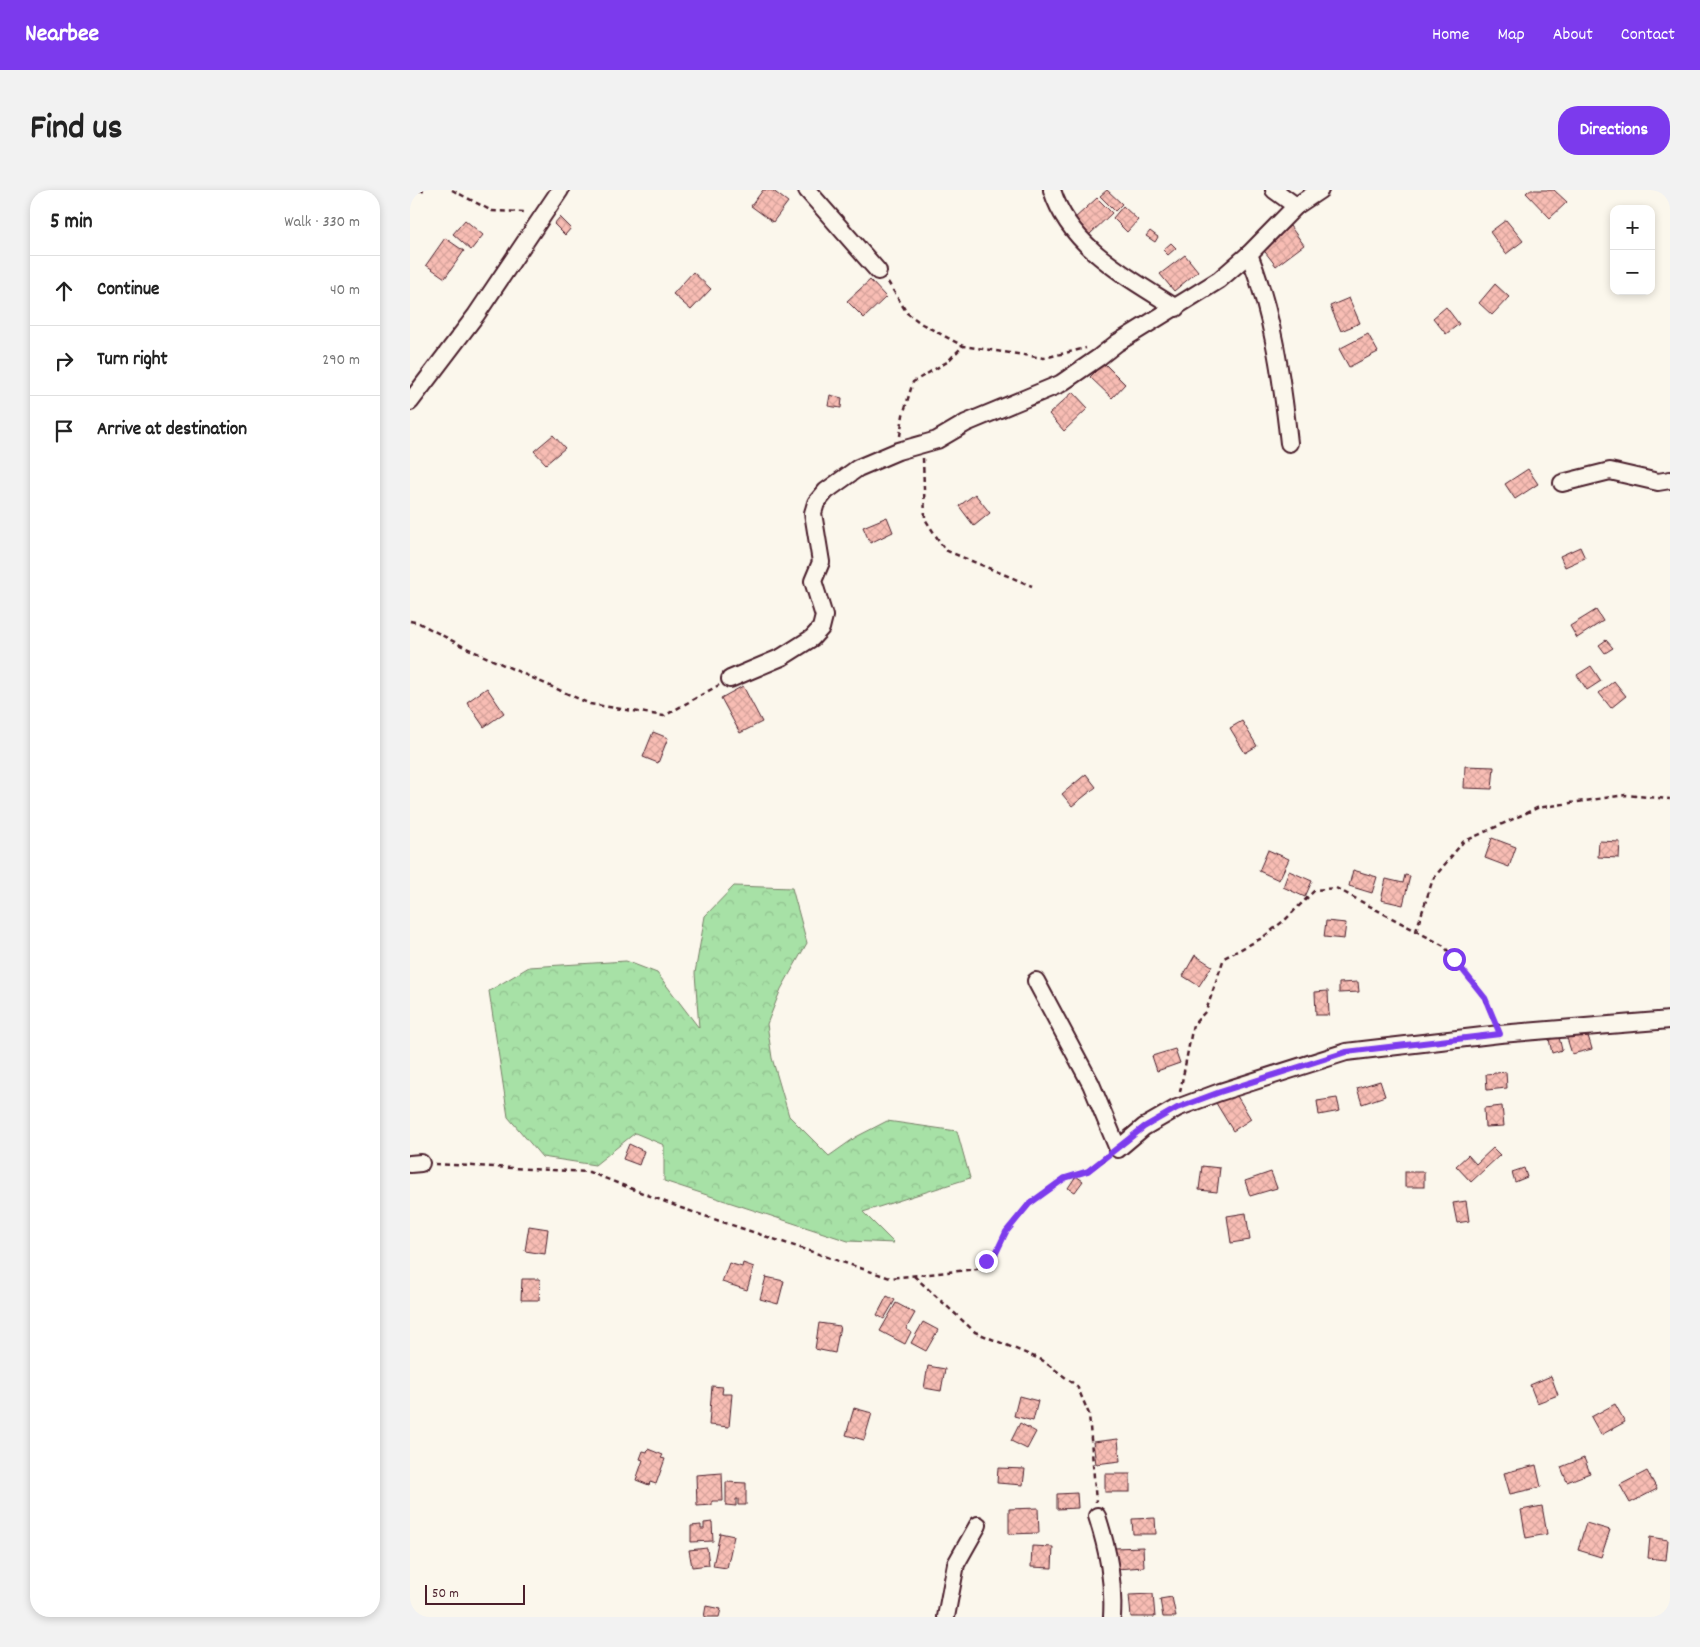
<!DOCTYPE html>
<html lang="en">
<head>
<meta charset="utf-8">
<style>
	:root { --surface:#fff; --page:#f2f2f2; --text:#222; --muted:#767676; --line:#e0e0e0; --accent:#7c3aed }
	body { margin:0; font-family:Dekko,sans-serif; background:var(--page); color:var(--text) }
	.controls { position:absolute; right:15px; top:15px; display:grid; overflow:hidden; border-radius:10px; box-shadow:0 2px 8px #0003 }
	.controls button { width:45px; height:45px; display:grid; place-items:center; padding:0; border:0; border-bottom:1px solid var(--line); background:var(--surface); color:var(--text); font:25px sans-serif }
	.scale { position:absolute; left:15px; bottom:12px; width:100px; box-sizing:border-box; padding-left:5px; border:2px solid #4a1f2b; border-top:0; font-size:14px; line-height:18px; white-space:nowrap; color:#4a1f2b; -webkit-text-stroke:4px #fbf7ec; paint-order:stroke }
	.stop { position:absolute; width:15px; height:15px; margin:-11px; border:4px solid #7c3aed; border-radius:50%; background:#fff }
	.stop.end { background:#7c3aed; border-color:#fff; box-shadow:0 1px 5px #0008 }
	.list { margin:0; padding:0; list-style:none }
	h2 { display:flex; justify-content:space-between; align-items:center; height:65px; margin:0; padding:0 20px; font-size:21px }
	h2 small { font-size:16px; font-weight:400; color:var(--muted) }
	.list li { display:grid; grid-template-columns:32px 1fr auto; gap:15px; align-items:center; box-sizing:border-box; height:70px; padding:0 20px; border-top:1px solid var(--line) }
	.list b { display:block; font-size:19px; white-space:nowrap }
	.list em { font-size:16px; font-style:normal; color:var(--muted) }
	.icon { flex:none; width:28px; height:28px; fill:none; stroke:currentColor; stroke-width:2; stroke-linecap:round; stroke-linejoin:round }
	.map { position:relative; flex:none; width:1260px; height:1427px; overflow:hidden; border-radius:20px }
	header { display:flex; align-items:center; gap:30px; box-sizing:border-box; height:70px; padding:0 25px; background:var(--accent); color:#fff }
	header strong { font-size:24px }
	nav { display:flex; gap:28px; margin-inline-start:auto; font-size:18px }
	.intro { display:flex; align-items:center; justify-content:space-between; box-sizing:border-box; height:120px; padding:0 30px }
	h1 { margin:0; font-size:35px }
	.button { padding:12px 22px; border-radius:20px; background:var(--accent); color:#fff; font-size:18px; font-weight:700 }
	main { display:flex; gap:30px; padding:0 30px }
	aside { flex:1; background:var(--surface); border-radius:20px; box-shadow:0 2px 8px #0003 }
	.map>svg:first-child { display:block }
</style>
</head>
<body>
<header>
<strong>Nearbee</strong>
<nav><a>Home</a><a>Map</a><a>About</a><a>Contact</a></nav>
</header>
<div class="intro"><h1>Find us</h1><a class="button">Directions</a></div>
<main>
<aside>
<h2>5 min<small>Walk · 330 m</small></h2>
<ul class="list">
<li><svg class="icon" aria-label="ahead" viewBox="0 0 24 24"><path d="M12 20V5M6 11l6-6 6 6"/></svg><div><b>Continue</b></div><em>40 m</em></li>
<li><svg class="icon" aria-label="right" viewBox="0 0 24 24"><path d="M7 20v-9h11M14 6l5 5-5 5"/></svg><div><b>Turn right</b></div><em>290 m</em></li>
<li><svg class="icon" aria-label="arrive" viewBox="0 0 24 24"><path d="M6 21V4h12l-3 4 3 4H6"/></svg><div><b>Arrive at destination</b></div></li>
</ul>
</aside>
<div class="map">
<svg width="1260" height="1427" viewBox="0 0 1260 1427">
	<defs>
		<pattern id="forest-crowns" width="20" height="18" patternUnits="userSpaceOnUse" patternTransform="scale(1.25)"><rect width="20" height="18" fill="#a7e1a6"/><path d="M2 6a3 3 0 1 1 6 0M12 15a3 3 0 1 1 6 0" fill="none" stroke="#91c18f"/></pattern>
		<pattern id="building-cross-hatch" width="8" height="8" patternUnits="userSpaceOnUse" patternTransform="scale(1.25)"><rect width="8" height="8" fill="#f8bdb4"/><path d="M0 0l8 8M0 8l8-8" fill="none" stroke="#d6a29b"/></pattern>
	</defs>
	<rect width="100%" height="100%" fill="#fbf7ec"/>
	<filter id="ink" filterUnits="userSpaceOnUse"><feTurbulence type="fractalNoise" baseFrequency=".02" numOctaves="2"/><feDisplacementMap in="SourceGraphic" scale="10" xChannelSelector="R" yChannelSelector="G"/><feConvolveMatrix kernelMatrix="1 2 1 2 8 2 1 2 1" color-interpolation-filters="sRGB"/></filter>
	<g filter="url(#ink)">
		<path fill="url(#forest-crowns)" stroke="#788068" d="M324,696L382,698L397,753L371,799L357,834L362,868L379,926L419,966L446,947L477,931L547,941L560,988L453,1022L484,1053L438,1051L254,991V955L225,943L185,975L132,967L98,927L79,801L119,777L216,771L247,783L289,838L285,783L295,726Z"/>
		<g fill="url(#building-cross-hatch)" stroke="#4a1f2b">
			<path d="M353,0H362L378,12L363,32L341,16Z"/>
			<path d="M697,0L712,14L705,21L690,6Z"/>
			<path d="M1119,0H1144L1157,12L1140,28L1116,3Z"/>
			<path d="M687,8L702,23L679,45L664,29Z"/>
			<path d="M713,16L728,30L717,42L703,28Z"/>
			<path d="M150,27L161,38L155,45L144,34Z"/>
			<path d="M55,30L73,45L61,60L43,44Z"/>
			<path d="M1096,30L1113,51L1096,64L1080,42Z"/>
			<path d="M880,36L894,55L866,76L852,58Z"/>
			<path d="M740,41L748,47L745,52L736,46Z"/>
			<path d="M35,48L54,61L35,88L16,75Z"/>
			<path d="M761,53L766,58L758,65L753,60Z"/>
			<path d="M775,65L788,81L764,101L750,84Z"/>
			<path d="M283,82L301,99L281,120L263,104Z"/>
			<path d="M460,90L476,107L454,128L437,111Z"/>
			<path d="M1085,94L1099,107L1082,125L1069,113Z"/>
			<path d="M939,108L950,133L931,141L920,116Z"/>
			<path d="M1036,117L1049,134L1036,144L1023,128Z"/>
			<path d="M958,144L968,162L939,177L929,159Z"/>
			<path d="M694,173L715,194L702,208L680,187Z"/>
			<path d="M663,202L678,218L654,241L639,224Z"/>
			<path d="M420,205L432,208L431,218L418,216Z"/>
			<path d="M143,245L155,258L136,274L124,261Z"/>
			<path d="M1118,279L1128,294L1105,309L1095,294Z"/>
			<path d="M565,304L580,323L564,336L549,316Z"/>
			<path d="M477,327L483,342L460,353L453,337Z"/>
			<path d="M1170,357L1175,368L1155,377L1150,366Z"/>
			<path d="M1186,420L1193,431L1167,448L1160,436Z"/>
			<path d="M1196,450L1203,458L1195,463L1189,455Z"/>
			<path d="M1181,476L1191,491L1177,500L1167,485Z"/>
			<path d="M1204,491L1216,506L1201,518L1189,503Z"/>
			<path d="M333,496L352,532L330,543L311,508Z"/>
			<path d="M77,498L94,523L74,537L57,512Z"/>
			<path d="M832,531L847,556L835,563L820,538Z"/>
			<path d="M243,542L258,548L248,573L233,567Z"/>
			<path d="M1055,576L1084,577L1082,599L1054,598Z"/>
			<path d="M676,584L686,597L662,616L652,604Z"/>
			<path d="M1082,648L1106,657L1099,677L1075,668Z"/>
			<path d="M1189,651L1210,652L1209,668L1188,667Z"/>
			<path d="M858,660L879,669L869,690L849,681Z"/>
			<path d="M943,680L967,687L962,703L939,696Z"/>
			<path d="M879,681L902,691L895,707L873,697Z"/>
			<path d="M995,685L1000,686L993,715L971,710L976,689L993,693Z"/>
			<path d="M916,731L936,733L934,749L914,747Z"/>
			<path d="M785,765L802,776L789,796L773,786Z"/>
			<path d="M948,792L949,802L929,803V793Z"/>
			<path d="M918,801L919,825H906L905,802Z"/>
			<path d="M1176,839L1182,859L1162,864L1156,845Z"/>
			<path d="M1149,847L1152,860L1142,863L1139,849Z"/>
			<path d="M765,859L770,873L747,881L742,866Z"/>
			<path d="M1096,882L1097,898L1077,900L1076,884Z"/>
			<path d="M970,891L975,906L952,914L947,898Z"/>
			<path d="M824,901L841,929L823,941L806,913Z"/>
			<path d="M927,908L930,921L909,925L907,911Z"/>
			<path d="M1092,916L1094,936L1075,937L1074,918Z"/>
			<path d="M219,954L234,961L229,975L213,969Z"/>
			<path d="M1083,958L1090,965L1061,992L1046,976L1058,965L1066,974Z"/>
			<path d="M792,976L810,978L807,1002L789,1000Z"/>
			<path d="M1114,978L1117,987L1105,992L1102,982Z"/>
			<path d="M861,982L867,998L840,1006L835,991Z"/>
			<rect x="995" y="982" width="19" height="15"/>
			<path d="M666,986L673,991L665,1002L658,998Z"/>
			<path d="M1056,1011L1059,1031L1047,1033L1043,1013Z"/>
			<path d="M836,1023L840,1050L821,1053L817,1026Z"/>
			<path d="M119,1036L138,1039L135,1064L115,1061Z"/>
			<path d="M319,1073L332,1077L333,1073L344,1077L337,1100L312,1092Z"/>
			<path d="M356,1087L374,1091L368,1114L350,1109Z"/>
			<path d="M112,1089H130L129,1110H111Z"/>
			<path d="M477,1106L485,1110L474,1129L467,1125Z"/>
			<path d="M486,1113L505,1123L496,1139L501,1142L495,1154L470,1141Z"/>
			<path d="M513,1132L528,1140L516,1161L501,1153Z"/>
			<path d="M409,1133L430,1136L425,1163L405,1159Z"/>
			<path d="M518,1176L535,1179L531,1201L514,1198Z"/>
			<path d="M1141,1186L1148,1205L1127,1213L1120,1195Z"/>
			<path d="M302,1196L313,1197L312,1204H322L319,1237L299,1235Z"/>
			<path d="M609,1206L628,1211L623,1231L604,1226Z"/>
			<path d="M1205,1214L1215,1232L1191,1245L1181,1227Z"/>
			<path d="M444,1218L462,1223L454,1250L436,1245Z"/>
			<path d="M610,1233L626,1242L617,1259L601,1251Z"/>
			<path d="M708,1249L710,1271L686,1274L683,1252Z"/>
			<path d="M238,1259L253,1265L251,1268L255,1269L246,1294L240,1292L239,1295L226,1290L233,1270L230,1269L233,1261L237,1262Z"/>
			<path d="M1174,1268L1180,1283L1157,1292L1151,1277Z"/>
			<path d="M1126,1275L1131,1297L1100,1304L1094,1283Z"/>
			<path d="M588,1278L615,1279L613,1295L587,1293Z"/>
			<path d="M1237,1281L1247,1299L1220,1313L1210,1295Z"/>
			<path d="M312,1283L313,1311H302V1315L287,1316L286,1285Z"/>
			<rect x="695" y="1284" width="25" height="18"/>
			<path d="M316,1292L336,1293V1315H328V1309H326V1316L316,1315Z"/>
			<path d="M667,1303L668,1318L647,1319V1304Z"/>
			<path d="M1132,1316L1137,1344L1116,1348L1111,1320Z"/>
			<path d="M628,1318L629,1343L599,1344V1319Z"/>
			<path d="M745,1328L746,1344H723L722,1329Z"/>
			<path d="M302,1332L303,1351L281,1352V1336L291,1335V1339H294V1333Z"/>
			<path d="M1176,1333L1200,1340L1191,1367L1168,1360Z"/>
			<path d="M310,1343L324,1346L317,1378L303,1376Z"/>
			<path d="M1240,1347L1258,1350L1256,1370L1238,1368Z"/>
			<path d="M622,1356L643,1357L642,1378L621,1377Z"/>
			<path d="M733,1357L734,1377L706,1379L704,1358Z"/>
			<path d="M297,1358L299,1375L282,1377L279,1360Z"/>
			<path d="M743,1404L745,1427H721L719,1405Z"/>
			<path d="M762,1407L766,1427H753L750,1409Z"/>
			<path d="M296,1416L311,1419L309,1427H294Z"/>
		</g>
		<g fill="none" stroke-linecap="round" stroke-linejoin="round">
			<g stroke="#4a1f2b" stroke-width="20">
				<g id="minor">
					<path d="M397,0L468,81"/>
					<path d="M642,0C660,58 718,87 766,118"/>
					<path d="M864,0L886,16"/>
					<path d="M839,64C863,124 872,190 879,253"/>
					<path d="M0,212L66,125L150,0"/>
					<path d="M1152,293L1200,281L1248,292L1260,290"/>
					<path d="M320,489L372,467L402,448L411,438L414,426L403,391L411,372L403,323L406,313L416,301L448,278L488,261L527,250L556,233L650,194L688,168L707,153L809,90L839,64L886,16L910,0"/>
					<path d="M626,791L681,894L708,959L734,937L767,918L810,902L936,862L1090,844L1260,830"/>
					<path d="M0,974L11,973"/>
					<path d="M687,1326C698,1360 704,1391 702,1427"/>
					<path d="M536,1427L546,1374L568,1335"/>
				</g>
			</g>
			<g stroke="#4a1f2b" stroke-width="2.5" stroke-dasharray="5 4" stroke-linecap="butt">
				<path d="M42,0L82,21L117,22"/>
				<path d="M0,2L14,0"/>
				<path d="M478,92L497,123L512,134L553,156L634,168L676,158"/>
				<path d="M490,246L493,225L503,192L537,172L553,156"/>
				<path d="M513,268L515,329L535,360L622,396"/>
				<path d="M0,431L9,433L54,457L180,514L254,526L309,495"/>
				<path d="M1006,741L1023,689L1053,652L1127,618L1215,605L1260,609"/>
				<path d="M770,902L783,835L796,821L814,768L852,748L876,729L905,700L926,698L1034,756L1075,808L1084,831"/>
				<path d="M25,974L179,982L271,1018L480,1088L567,1079L586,1063L596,1042L619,1014L655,988L678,981L696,968"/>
				<path d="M504,1086L565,1142L632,1170L667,1196L679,1224L686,1312"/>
			</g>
			<use href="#minor" stroke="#fbf7ec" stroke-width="16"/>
		</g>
	</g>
	<g fill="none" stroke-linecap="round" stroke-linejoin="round" filter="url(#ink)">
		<path stroke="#7c3aed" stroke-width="6" d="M576,1071L586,1063L596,1042L619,1014L655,988L678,981L734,937L767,918L810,902L936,862L1090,844L1075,808L1044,769"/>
	</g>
</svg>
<div class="controls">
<button>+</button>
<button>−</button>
</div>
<div class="scale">50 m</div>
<div class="stop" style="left:1044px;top:769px"></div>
<div class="stop end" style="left:576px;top:1071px"></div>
</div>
</main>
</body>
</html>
